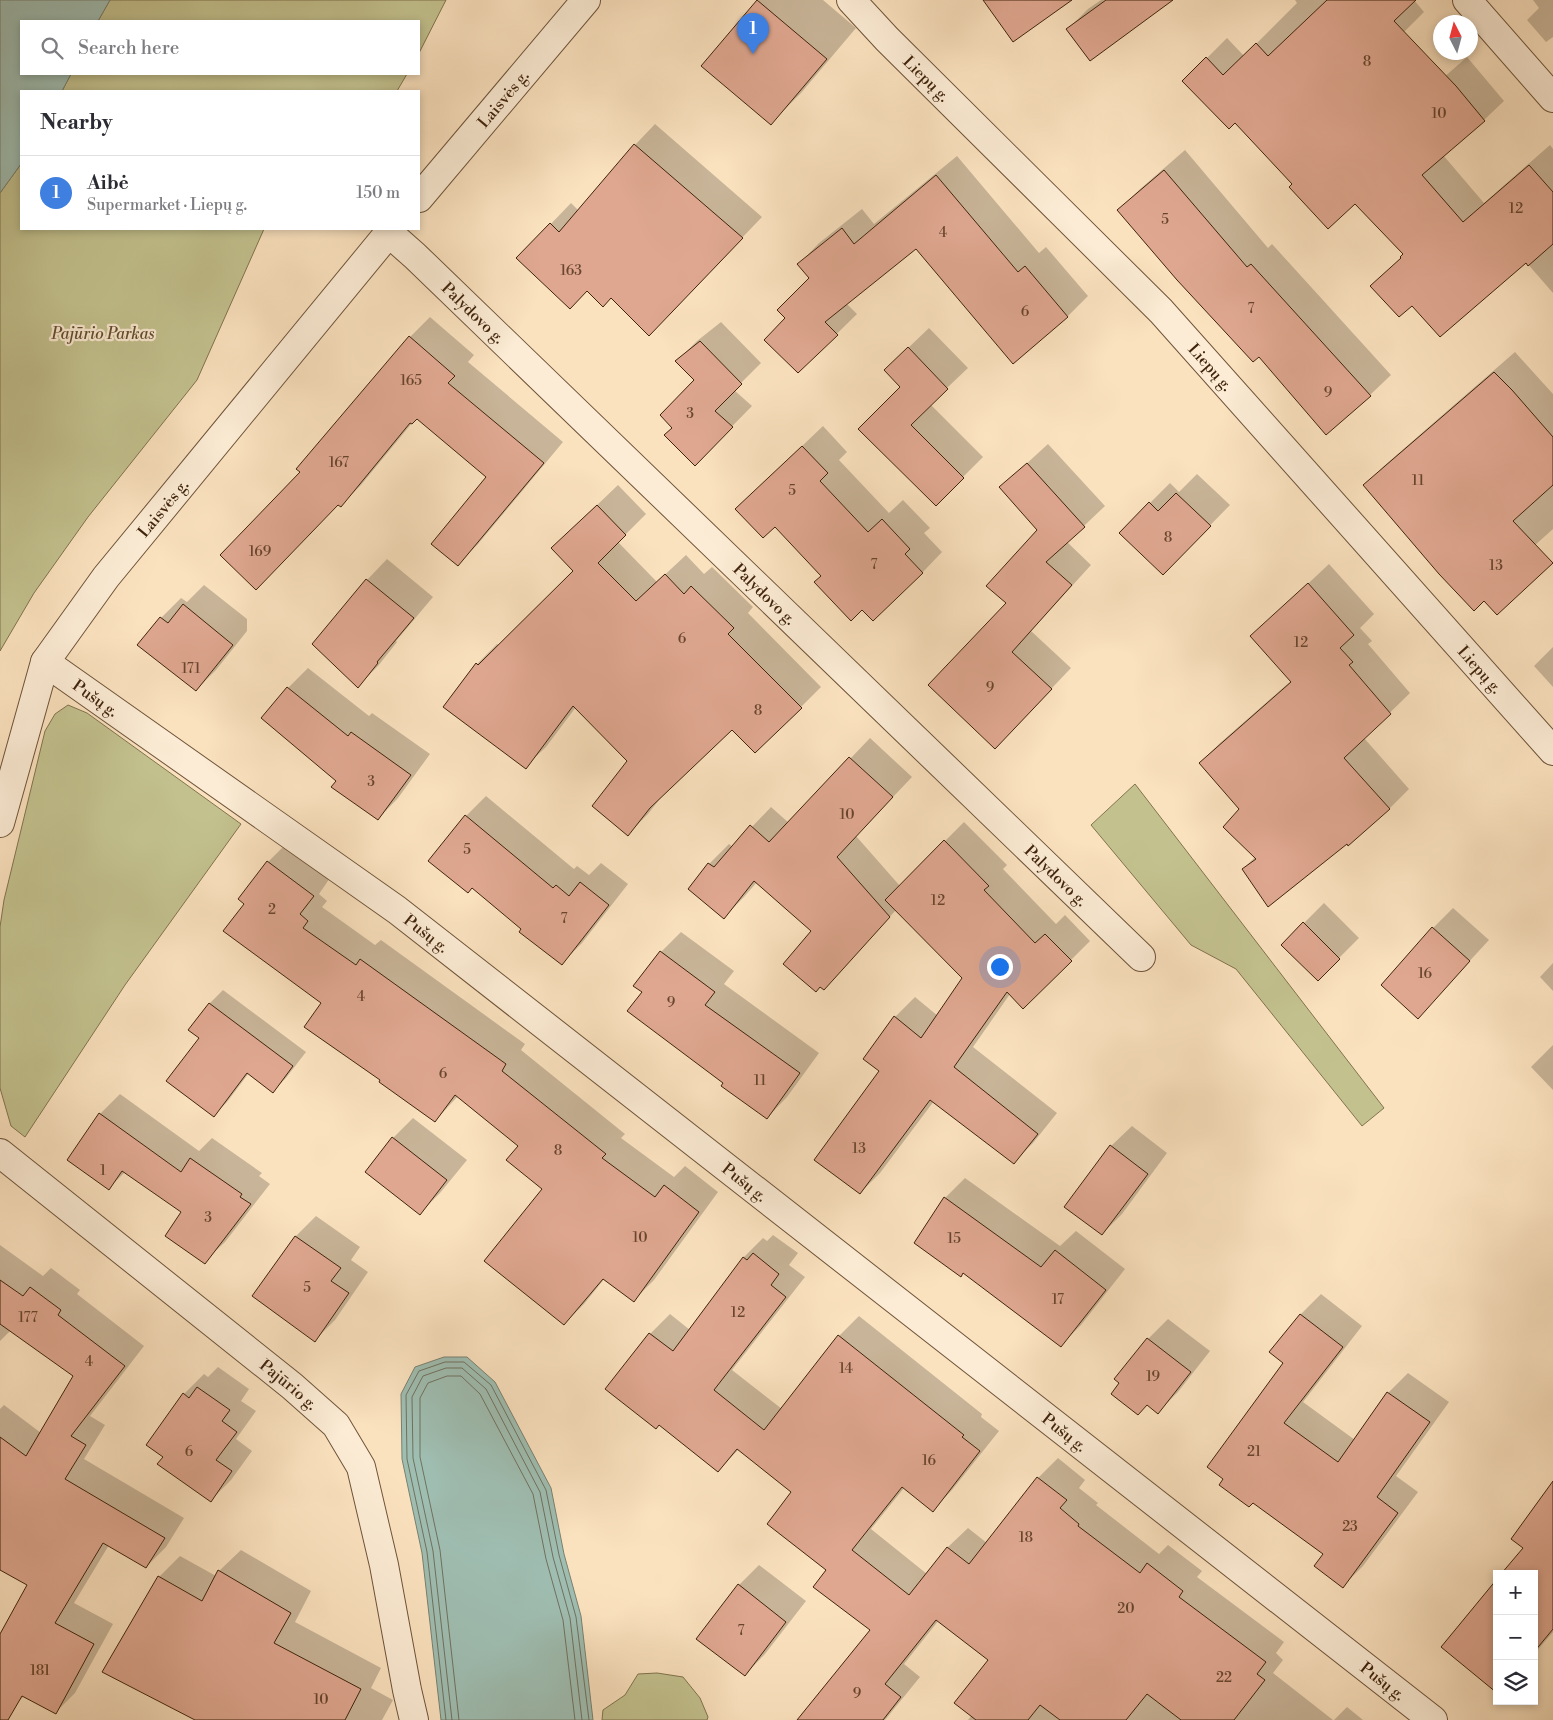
<!DOCTYPE html>
<html lang="en">
<head>
<meta charset="utf-8">
<style>
	:root { --surface:#fff; --page:#f7f7f7; --text:#2b2b33; --muted:#7c7c81; --line:#e1e1e2; --accent:#db2777 }
	body { margin:0; font-family:"Libre Bodoni",serif; background:var(--page); color:var(--text) }
	.controls { position:absolute; right:15px; bottom:15px; display:grid; overflow:hidden; border-radius:0px; box-shadow:0 2px 8px #0003 }
	.controls button { width:45px; height:45px; display:grid; place-items:center; padding:0; border:0; border-bottom:1px solid var(--line); background:var(--surface); color:var(--text); font:25px sans-serif }
	.compass { position:absolute; left:1433px; top:15px; width:45px; height:45px; border-radius:50%; background:var(--surface); box-shadow:0 2px 8px #0003; rotate:354deg }
	.you { position:absolute; left:999px; top:966px; width:18px; height:18px; margin:-12px; border:4px solid #fff; border-radius:50%; background:#1a73e8; box-shadow:0 0 0 8px #1a73e833 }
	.badge { display:grid; place-items:center; width:32px; height:32px; border-radius:50%; background:var(--accent); color:#fff; font-size:16px; font-weight:700 }
	.pin { position:absolute; translate:-50% -41px; filter:drop-shadow(0 1px 2px #0008) }
	.pin::after { content:''; position:absolute; top:26px; width:18px; height:15px; background:inherit; clip-path:polygon(0 0,100% 0,50% 100%) }
	.list { margin:0; padding:0; list-style:none }
	h2 { display:flex; justify-content:space-between; align-items:center; height:65px; margin:0; padding:0 20px; font-size:21px }
	h2 small { font-size:16px; font-weight:400; color:var(--muted) }
	.list li { display:grid; grid-template-columns:32px 1fr auto; gap:15px; align-items:center; box-sizing:border-box; height:75px; padding:0 20px; border-top:1px solid var(--line) }
	.list b { display:block; font-size:19px; white-space:nowrap }
	.list p { margin:0; font-size:16px; white-space:nowrap; color:var(--muted) }
	.list em { font-size:16px; font-style:normal; color:var(--muted) }
	.icon { flex:none; width:28px; height:28px; fill:none; stroke:currentColor; stroke-width:2; stroke-linecap:round; stroke-linejoin:round }
	.map { position:relative; flex:none; width:1553px; height:1720px; overflow:hidden }
	.search { position:absolute; background:var(--surface); box-shadow:0 2px 8px #0003; left:20px; top:20px; width:400px; height:55px; display:flex; align-items:center; gap:12px; box-sizing:border-box; padding:0 18px; border-radius:0px; color:var(--muted); font-size:19px }
	.panel { position:absolute; background:var(--surface); box-shadow:0 2px 8px #0003; left:20px; top:90px; width:400px; height:140px; border-radius:0px }
	.map>svg:first-child { display:block }
</style>
</head>
<body>
<div class="map">
<svg width="1553" height="1720" viewBox="0 0 1553 1720">
	<rect width="100%" height="100%" fill="#fbe2bf"/>
	<filter id="stains"><feTurbulence type="fractalNoise" baseFrequency=".004" numOctaves="4"/><feColorMatrix values="0 0 0 0 .2 0 0 0 0 .09 0 0 0 0 .02 0 0 0 .5 -.17"/></filter>
	<radialGradient id="worn" r=".72"><stop offset=".6" stop-color="#630" stop-opacity="0"/><stop offset="1" stop-color="#630" stop-opacity=".3"/></radialGradient>
	<g fill="#c3c28f" stroke="#82734e">
		<path d="M110,0H446L419,53V21H98Z"/>
		<path d="M71,74H407L397,91H62Z"/>
		<path d="M21,164V229H264L197,380L88,517L34,593L0,651V193Z"/>
		<path d="M68,705L87,713L241,824L125,985L25,1137L11,1126L0,1088V927L4,900L45,731L55,714Z"/>
		<path d="M1135,784L1384,1108L1362,1126L1236,969L1191,945L1091,825Z"/>
		<path d="M657,1673L683,1677L700,1698L708,1717L707,1720H602L603,1710L625,1695L638,1674Z"/>
	</g>
	<g fill="#9fbeb2" stroke="#798070">
		<path d="M0,0H110L98,21H21V74H71L62,91H21V164L0,193Z"/>
		<path d="M444,1357H467L495,1382L551,1488L564,1554L581,1616L593,1720H441L422,1553L402,1459L401,1394L415,1367Z"/>
	</g>
	<g fill="#0003">
		<path d="M759,0H823L856,28L801,93L771,123L702,65Z"/>
		<path d="M1101,0H1168L1068,29L1088,9Z"/>
		<path d="M1295,0H1414L1424,12L1404,32L1376,137L1467,57L1504,101L1484,120L1443,155L1484,203L1550,145L1553,149V293L1526,262L1412,304L1372,286L1405,254L1355,202L1294,184L1235,121L1184,81L1227,38L1244,56L1297,3Z"/>
		<path d="M1533,0H1553V37L1546,42L1527,20L1539,8Z"/>
		<path d="M655,124L762,217L669,314L588,290L518,258L571,203L579,211L635,145Z"/>
		<path d="M1185,150L1268,248L1272,244L1391,375L1370,395L1119,210L1139,190Z"/>
		<path d="M957,156L1039,253L1046,247L1088,296L1068,316L916,247L846,303L857,314L798,372L787,318L811,278L799,264L819,243L862,209L874,224Z"/>
		<path d="M430,317L474,355L468,362L563,442L478,544L458,564L488,477L417,417L361,485L341,505L302,472L410,337Z"/>
		<path d="M721,322L761,363L734,390L752,406L695,464L674,427L696,380L677,361L697,341Z"/>
		<path d="M929,328L968,368L930,404L983,457L936,504L860,429L902,387L906,350Z"/>
		<path d="M1515,352L1553,394V529L1469,604L1365,485L1385,465Z"/>
		<path d="M823,426L847,452L839,460L889,513L903,500L930,528L924,533L942,552L922,573L862,609L822,576L775,525L736,509Z"/>
		<path d="M1048,444L1105,506L1067,542L1091,565L1031,631L1071,668L1015,727L1008,603L1038,530L1001,487Z"/>
		<path d="M1197,474L1230,505L1183,553L1150,503L1170,483L1179,492Z"/>
		<path d="M618,485L646,514L618,542L657,582L686,555L704,574L712,567L753,607L748,613L821,687L801,707L732,728L666,791L648,814L628,834L629,761L576,707L546,747L525,767L477,664L497,644L500,646L575,571L573,528Z"/>
		<path d="M387,559L433,597L396,641L397,642L378,666L358,686L314,644L367,580Z"/>
		<path d="M1329,564L1374,614L1360,628L1372,641L1368,644L1410,693L1364,738L1409,789L1389,809L1243,869L1256,856L1241,809L1200,763L1220,743L1292,680L1252,636Z"/>
		<path d="M204,585L247,619V631L216,670L196,690L161,618L181,598L187,602Z"/>
		<path d="M1553,647V687L1534,666Z"/>
		<path d="M308,668L369,716L372,713L430,754L398,798L378,819L337,781L288,688Z"/>
		<path d="M870,738L912,777L856,836L900,886L964,822L1007,865L1003,869L1056,924L1065,915L1090,941L1071,960L1010,994L973,1047L1057,1113L1033,1143L1013,1163L934,1101L880,1173L860,1193L881,1071L865,1059L895,1017L915,997L938,1016L964,978L896,910L843,968L813,931L757,882L744,897L724,917L709,864L729,844L733,847L771,807L789,823Z"/>
		<path d="M486,796L574,869L577,866L589,875L601,863L628,884L582,943L562,963L523,929L466,816Z"/>
		<path d="M288,842L332,875L319,894L327,901L322,907L375,945L381,940L525,1044L521,1050L625,1134L621,1138L674,1177L685,1166L718,1192L654,1280L634,1300L605,1278L584,1304L564,1324L544,1189L520,1146L458,1096L435,1121L382,1080L245,903L268,862Z"/>
		<path d="M1324,903L1359,938L1318,979L1304,923Z"/>
		<path d="M1453,908L1489,940L1418,1017L1433,928Z"/>
		<path d="M681,932L734,971L724,984L819,1053L787,1097L767,1118L724,1083L661,952Z"/>
		<path d="M1553,963V991L1540,977Z"/>
		<path d="M223,990L306,1052L286,1078L273,1091L249,1073L227,1102L214,1115L200,1037L209,1004Z"/>
		<path d="M1553,1045V1090L1531,1067Z"/>
		<path d="M120,1094L199,1151L212,1138L262,1173L259,1176L270,1184L225,1242L204,1262L183,1212L125,1172L109,1188L100,1114Z"/>
		<path d="M413,1118L467,1160L440,1193L420,1213L393,1138Z"/>
		<path d="M1132,1126L1167,1153L1122,1214L1102,1234L1111,1146Z"/>
		<path d="M965,1178L1060,1246L1076,1231L1125,1269L1081,1325L1061,1345L945,1198Z"/>
		<path d="M316,1216L360,1247L351,1260L368,1272L335,1320L315,1340L253,1296L296,1236Z"/>
		<path d="M773,1235L798,1253L789,1265L805,1277L732,1370L782,1409L839,1336L859,1316L982,1414L981,1417L999,1431L952,1490L933,1510L904,1488L871,1529L927,1574L948,1547L968,1528L987,1543L1038,1478L1058,1458L1085,1480L1079,1488L1098,1503L1096,1505L1159,1554L1168,1545L1202,1571L1197,1577L1284,1642L1276,1653L1283,1660L1273,1673L1333,1720H968L972,1715L989,1660L939,1620L904,1664L920,1677L885,1720H804L872,1630L828,1570L793,1492L739,1449L718,1471L650,1334L670,1314L690,1330L744,1257L763,1238L767,1241Z"/>
		<path d="M0,1245L43,1276L51,1268L80,1290L77,1294L144,1346L90,1416L105,1425L84,1459L184,1518L166,1547L146,1567L109,1545L74,1603L113,1624L75,1693L55,1713L24,1696L16,1704L0,1695V1636L28,1585L0,1568V1409L4,1405L41,1433L75,1376L11,1330L0,1341Z"/>
		<path d="M1321,1294L1362,1326L1303,1402L1355,1440L1388,1393L1408,1373L1449,1402L1396,1476L1418,1492L1363,1566L1343,1586L1324,1554L1253,1501L1285,1363L1271,1352L1301,1314Z"/>
		<path d="M1168,1319L1210,1351L1178,1392L1158,1412L1116,1379L1148,1339Z"/>
		<path d="M218,1367L249,1389L241,1401L256,1411L236,1439L252,1451L231,1480L211,1500L164,1456L184,1394L204,1374L208,1377Z"/>
		<path d="M1553,1489V1632L1534,1654V1574L1525,1548Z"/>
		<path d="M241,1550L311,1591L295,1622L381,1668L371,1688L393,1700L382,1720H198L159,1577L180,1556L216,1576L219,1571Z"/>
		<path d="M759,1565L806,1601L765,1654L745,1675L739,1585Z"/>
		<path d="M1347,1707L1363,1720H1334Z"/>
	</g>
	<g fill="none" stroke-linecap="round" stroke-linejoin="round">
		<g stroke="#70715f" stroke-width="1">
			<path d="M446,1720L427,1552L407,1459L406,1395L419,1371L445,1362H464L491,1385L546,1490L559,1555L576,1617L589,1720"/>
			<path d="M452,1720L433,1551L413,1458L412,1397L423,1376L446,1368H462L486,1389L540,1492L553,1557L570,1618L582,1720"/>
			<path d="M459,1720L440,1550L420,1457V1398L428,1383L447,1376H461L480,1394L533,1494L546,1559L563,1620L575,1720"/>
		</g>
	</g>
	<g fill="#dfa790" stroke="#40240c">
		<path d="M757,0L827,59L771,125L701,66Z"/>
		<path d="M983,0H1072L1013,42Z"/>
		<path d="M1106,0H1173L1090,61L1066,29Z"/>
		<path d="M1327,0H1416L1394,21L1456,86L1485,121L1422,175L1463,222L1529,165L1553,192V244L1528,266L1526,263L1440,337L1412,306L1399,317L1370,286L1401,258L1400,257L1403,254L1355,204L1328,229L1289,187L1292,184L1235,123L1229,129L1182,81L1206,57L1223,75L1256,43L1268,56Z"/>
		<path d="M634,144L743,238L649,336L611,298L603,307L587,291L570,309L516,258L550,223L559,232Z"/>
		<path d="M1164,170L1247,267L1251,264L1371,396L1326,435L1259,357L1253,362L1177,280L1117,210Z"/>
		<path d="M936,175L1018,272L1025,266L1068,317L1013,364L916,249L825,322L838,335L798,373L764,340L785,318L777,310L809,278L797,264L842,228L854,244Z"/>
		<path d="M409,336L455,376L448,383L544,463L458,566L431,544L486,477L417,419L412,424L410,423L341,507L338,505L256,590L220,555L300,472L296,469Z"/>
		<path d="M700,341L742,384L715,411L733,427L695,466L664,435L672,428L660,415L694,380L675,361Z"/>
		<path d="M908,347L948,389L911,425L964,478L936,506L858,429L900,387L884,370Z"/>
		<path d="M1494,372L1512,390L1553,437V485L1513,521L1553,563L1497,615L1484,601L1474,611L1439,574L1363,485Z"/>
		<path d="M802,446L828,473L820,481L868,532L882,519L910,549L905,554L923,573L873,621L862,610L851,621L814,582L821,576L775,527L763,538L735,509Z"/>
		<path d="M1027,463L1085,527L1046,562L1072,585L1012,652L1052,689L995,749L928,685L1006,603L986,586L1037,530L999,487Z"/>
		<path d="M1176,493L1211,526L1163,575L1119,533L1149,502L1158,511Z"/>
		<path d="M597,505L626,535L598,563L636,601L665,574L684,594L691,586L734,628L728,634L802,708L755,753L732,730L650,808L628,836L592,806L627,761L573,706L526,769L443,707L476,663L478,665L573,571L551,548Z"/>
		<path d="M366,579L414,618L377,662L378,663L358,688L312,644Z"/>
		<path d="M1308,583L1354,635L1340,648L1353,662L1349,665L1391,714L1344,758L1390,809L1348,846L1347,844L1268,907L1242,869L1256,859L1223,827L1239,809L1199,763L1291,682L1250,636Z"/>
		<path d="M183,604L233,645L196,691L137,645L160,617L168,623Z"/>
		<path d="M287,687L348,736L351,732L411,775L378,820L331,787L336,781L261,718Z"/>
		<path d="M849,757L893,797L837,857L890,917L824,990L820,987L816,992L783,964L811,931L754,881L724,919L688,889L708,863L714,867L750,825L769,842Z"/>
		<path d="M465,815L553,888L556,885L569,896L580,882L609,905L562,965L519,932L521,929L472,888L468,893L428,861Z"/>
		<path d="M944,840L989,886L984,890L1035,943L1045,934L1072,961L1023,1009L1007,992L954,1067L1038,1134L1014,1164L930,1100L860,1194L814,1160L879,1071L863,1059L894,1016L921,1038L962,978L885,900Z"/>
		<path d="M267,861L314,896L300,914L308,921L303,928L356,965L360,959L506,1064L502,1071L606,1154L602,1158L655,1197L664,1185L699,1212L634,1302L603,1279L564,1325L484,1261L542,1189L506,1160L518,1146L455,1095L435,1122L379,1082L380,1080L304,1027L321,1003L223,931L244,904L238,899Z"/>
		<path d="M1303,922L1340,959L1318,981L1281,945Z"/>
		<path d="M1432,927L1470,961L1418,1019L1381,985Z"/>
		<path d="M660,951L715,992L705,1005L800,1073L767,1119L721,1086L723,1083L627,1011L642,992L633,986Z"/>
		<path d="M209,1003L293,1066L273,1093L247,1073L214,1117L166,1081L199,1038L188,1030Z"/>
		<path d="M99,1113L181,1172L190,1158L242,1194L240,1197L251,1204L205,1264L165,1236L181,1212L122,1171L109,1190L67,1160Z"/>
		<path d="M392,1137L447,1180L420,1215L365,1172Z"/>
		<path d="M1110,1145L1148,1174L1102,1235L1064,1207Z"/>
		<path d="M944,1197L1041,1267L1055,1250L1106,1290L1061,1347L963,1273L961,1277L914,1243Z"/>
		<path d="M295,1236L341,1268L331,1281L349,1293L315,1342L252,1296Z"/>
		<path d="M753,1253L779,1274L771,1285L786,1297L714,1390L764,1430L838,1335L964,1435L962,1437L980,1451L933,1512L902,1487L852,1550L909,1595L947,1547L969,1564L1037,1477L1067,1500L1060,1508L1079,1524L1078,1526L1140,1573L1147,1563L1183,1591L1179,1597L1266,1662L1257,1674L1265,1680L1234,1720H1181L1147,1694L1126,1720H1060L1040,1705L1028,1720H976L954,1703L988,1660L936,1620L885,1684L901,1697L883,1720H797L870,1630L813,1587L826,1570L767,1524L791,1492L737,1449L718,1472L659,1425L656,1429L605,1389L649,1333L673,1351L743,1257L747,1260Z"/>
		<path d="M0,1280L23,1296L30,1287L61,1310L58,1315L125,1366L71,1436L86,1445L65,1479L165,1538L146,1568L103,1543L55,1623L94,1644L56,1714L22,1696L8,1720H0V1634L27,1585L0,1570V1437L26,1456L73,1376L0,1324Z"/>
		<path d="M1300,1314L1343,1347L1284,1423L1338,1462L1387,1392L1430,1422L1377,1497L1398,1513L1343,1588L1314,1566L1323,1554L1253,1503L1249,1507L1219,1485L1223,1479L1207,1467L1283,1363L1269,1352Z"/>
		<path d="M1147,1338L1191,1372L1158,1414L1147,1405L1138,1415L1111,1394L1119,1383L1114,1379Z"/>
		<path d="M197,1387L230,1410L222,1421L237,1432L216,1460L232,1471L211,1502L157,1464L163,1457L146,1445L183,1393L189,1398Z"/>
		<path d="M1553,1481V1629L1534,1652V1574H1501L1523,1548L1511,1539Z"/>
		<path d="M218,1570L291,1613L274,1643L361,1689L345,1720H195L102,1672L158,1576L202,1601Z"/>
		<path d="M1497,1579V1693L1441,1647Z"/>
		<path d="M738,1584L786,1622L745,1676L696,1639Z"/>
	</g>
	<g fill="none" stroke-linecap="round" stroke-linejoin="round">
		<g stroke="#6f5439" stroke-width="30">
			<g id="minor">
				<path id="s1" d="M851,0L887,39L1161,311L1553,751"/>
				<path d="M1467,0L1553,98"/>
				<path id="s2" d="M419,198L586,0"/>
				<path id="s3" d="M389,233L415,256L1141,957"/>
				<path id="s4" d="M45,662L397,910L1433,1720"/>
				<path id="s5" d="M0,823L45,662L106,577L392,229"/>
				<path id="s6" d="M0,1153L292,1386L336,1425L361,1467L384,1565L407,1690L414,1720"/>
			</g>
		</g>
		<use href="#minor" stroke="#fcecd5" stroke-width="28"/>
	</g>
	<g text-anchor="middle" stroke-width="4.5" stroke-linejoin="round" paint-order="stroke">
		<g font-size="14" fill="#68452d">
			<text x="1367" y="66">8</text>
			<text x="1439" y="118">10</text>
			<text x="1516" y="213">12</text>
			<text x="1165" y="224">5</text>
			<text x="943" y="237">4</text>
			<text x="571" y="275">163</text>
			<text x="1251" y="313">7</text>
			<text x="1025" y="316">6</text>
			<text x="411" y="385">165</text>
			<text x="1328" y="397">9</text>
			<text x="690" y="418">3</text>
			<text x="339" y="467">167</text>
			<text x="1418" y="485">11</text>
			<text x="792" y="495">5</text>
			<text x="1168" y="542">8</text>
			<text x="260" y="556">169</text>
			<text x="874" y="569">7</text>
			<text x="1496" y="570">13</text>
			<text x="682" y="643">6</text>
			<text x="1301" y="647">12</text>
			<text x="191" y="673">171</text>
			<text x="990" y="692">9</text>
			<text x="758" y="715">8</text>
			<text x="371" y="786">3</text>
			<text x="847" y="819">10</text>
			<text x="467" y="854">5</text>
			<text x="938" y="905">12</text>
			<text x="272" y="914">2</text>
			<text x="564" y="923">7</text>
			<text x="1425" y="978">16</text>
			<text x="361" y="1001">4</text>
			<text x="671" y="1007">9</text>
			<text x="443" y="1078">6</text>
			<text x="760" y="1085">11</text>
			<text x="859" y="1153">13</text>
			<text x="558" y="1155">8</text>
			<text x="103" y="1175">1</text>
			<text x="208" y="1222">3</text>
			<text x="640" y="1242">10</text>
			<text x="954" y="1243">15</text>
			<text x="307" y="1292">5</text>
			<text x="1058" y="1304">17</text>
			<text x="738" y="1317">12</text>
			<text x="28" y="1322">177</text>
			<text x="89" y="1366">4</text>
			<text x="846" y="1373">14</text>
			<text x="1153" y="1381">19</text>
			<text x="189" y="1456">6</text>
			<text x="1254" y="1456">21</text>
			<text x="929" y="1465">16</text>
			<text x="1350" y="1531">23</text>
			<text x="1026" y="1542">18</text>
			<text x="1126" y="1613">20</text>
			<text x="741" y="1635">7</text>
			<text x="40" y="1675">181</text>
			<text x="1224" y="1682">22</text>
			<text x="857" y="1698">9</text>
			<text x="321" y="1704">10</text>
		</g>
		<g font-size="16" fill="#40240c" stroke="#fcecd5">
			<text dy="6" stroke="none"><textPath href="#s1" startOffset="109">Liepų g.</textPath></text>
			<text dy="6" stroke="none"><textPath href="#s2" startOffset="130">Laisvės g.</textPath></text>
			<text dy="6" stroke="none"><textPath href="#s3" startOffset="116">Palydovo g.</textPath></text>
			<text dy="6" stroke="none"><textPath href="#s1" startOffset="514">Liepų g.</textPath></text>
			<text dy="6" stroke="none"><textPath href="#s5" startOffset="361">Laisvės g.</textPath></text>
			<text dy="6" stroke="none"><textPath href="#s3" startOffset="521">Palydovo g.</textPath></text>
			<text dy="6" stroke="none"><textPath href="#s1" startOffset="919">Liepų g.</textPath></text>
			<text dy="6" stroke="none"><textPath href="#s4" startOffset="62">Pušų g.</textPath></text>
			<text dy="6" stroke="none"><textPath href="#s3" startOffset="926">Palydovo g.</textPath></text>
			<text dy="6" stroke="none"><textPath href="#s4" startOffset="468">Pušų g.</textPath></text>
			<text dy="6" stroke="none"><textPath href="#s4" startOffset="872">Pušų g.</textPath></text>
			<text dy="6" stroke="none"><textPath href="#s6" startOffset="370">Pajūrio g.</textPath></text>
			<text dy="6" stroke="none"><textPath href="#s4" startOffset="1278">Pušų g.</textPath></text>
			<text dy="6" stroke="none"><textPath href="#s4" startOffset="1682">Pušų g.</textPath></text>
		</g>
		<g font-size="16" font-style="italic" fill="#614c2d" stroke="#fcecd5">
			<text x="103" y="339">Pajūrio Parkas</text>
		</g>
	</g>
	<rect width="100%" height="100%" filter="url(#stains)"/>
	<rect width="100%" height="100%" fill="url(#worn)"/>
</svg>
<div class="controls">
<button>+</button>
<button>−</button>
<button><svg class="icon" aria-label="layers" viewBox="0 0 24 24"><path d="M12 4l9 5-9 5-9-5zM3 14l9 5 9-5"/></svg></button>
</div>
<svg class="compass" viewBox="-18 -18 36 36"><path d="M0-13l5 13h-10z" fill="#e53935"/><path d="M0 13l5-13h-10z" fill="#7c7c81"/></svg>
<div class="you"></div>
<div class="pin badge" style="left:753px;top:54px;background:#3f7fe0">1</div>
<div class="search"><svg class="icon" aria-label="search" viewBox="0 0 24 24"><circle cx="10" cy="10" r="6"/><path d="M15 15l6 6"/></svg>Search here</div>
<section class="panel">
<h2>Nearby<small></small></h2>
<ul class="list">
<li><span class="badge" style="background:#3f7fe0">1</span><div><b>Aibė</b><p>Supermarket · Liepų g.</p></div><em>150 m</em></li>
</ul>
</section>
</div>
</body>
</html>
